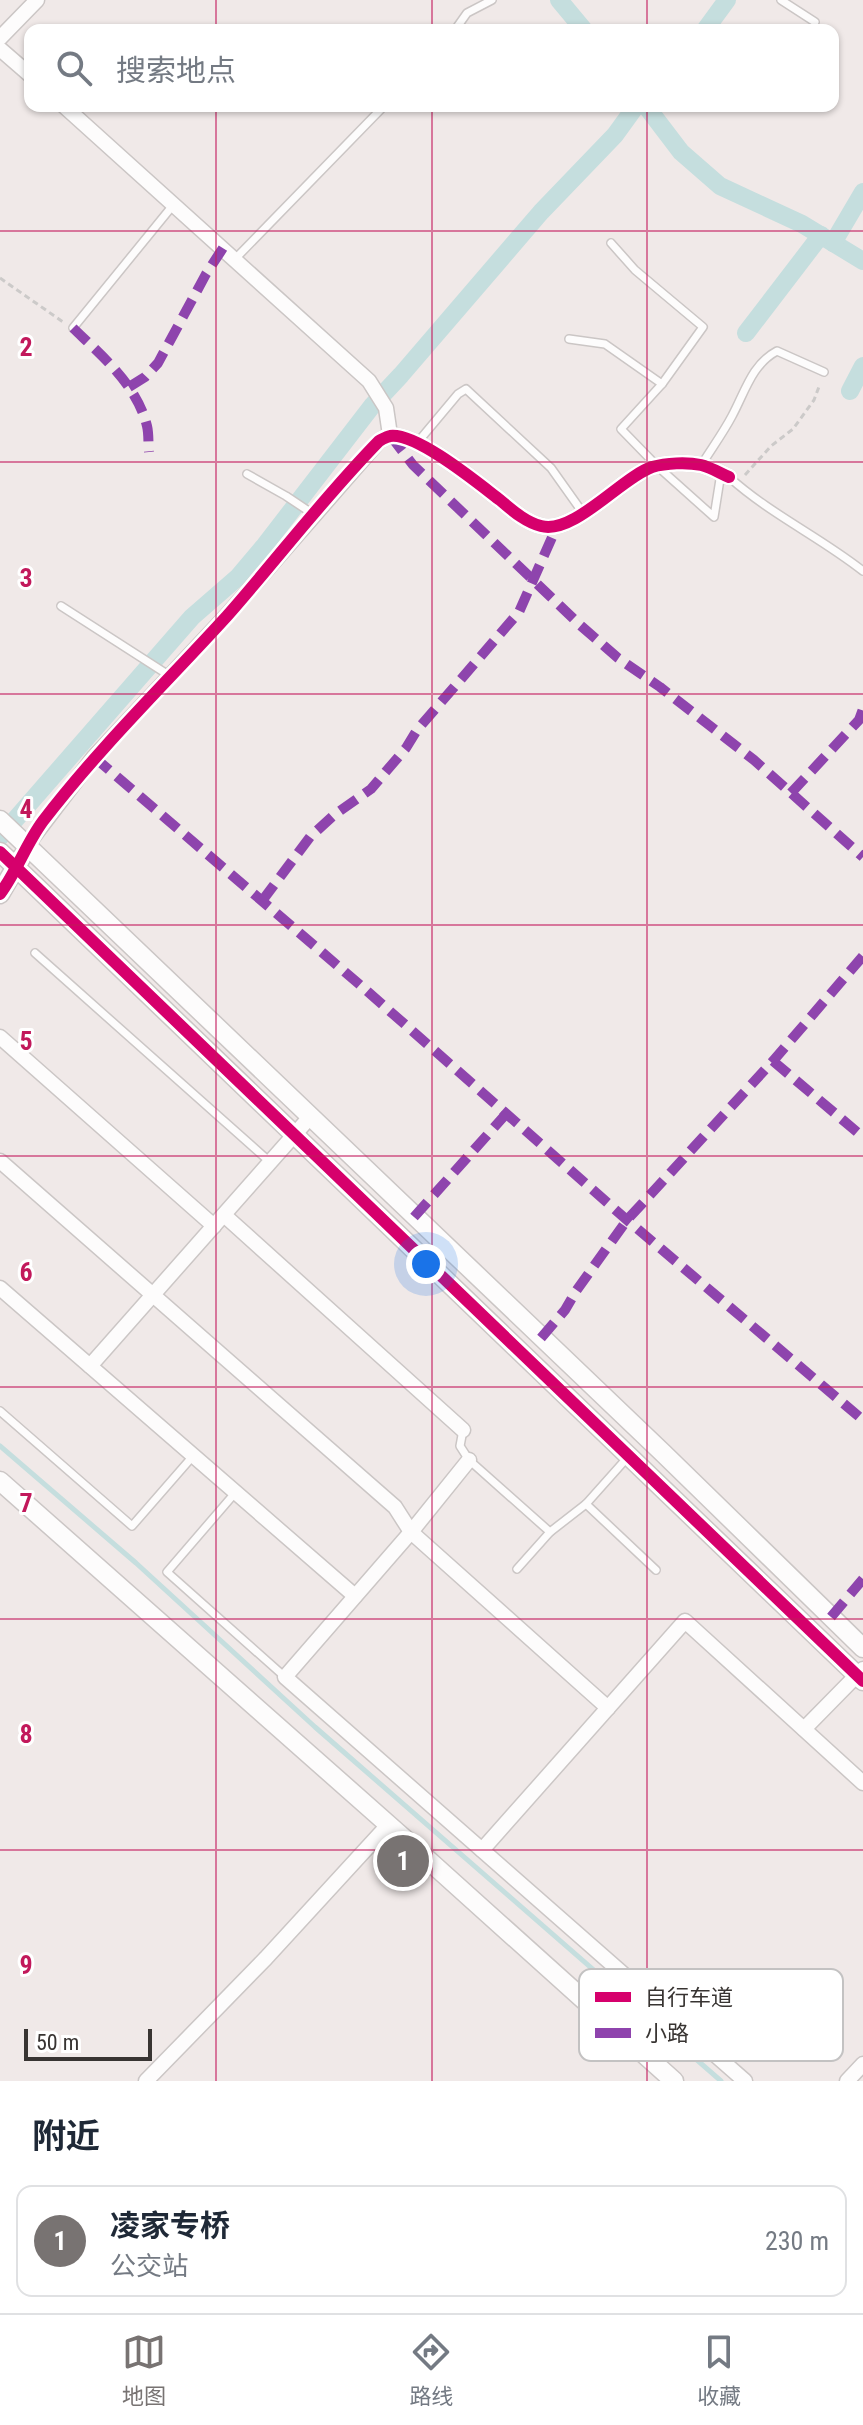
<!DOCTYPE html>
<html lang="zh">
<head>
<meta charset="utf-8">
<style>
	:root { --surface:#fff; --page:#f2f2f3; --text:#1f2937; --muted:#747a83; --line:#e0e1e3; --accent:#787372 }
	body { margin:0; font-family:"Roboto Condensed","Noto Sans SC",sans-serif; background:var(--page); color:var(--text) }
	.scale { position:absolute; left:24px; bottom:20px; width:128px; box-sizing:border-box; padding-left:8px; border:4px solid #383432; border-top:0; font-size:22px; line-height:28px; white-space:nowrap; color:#383432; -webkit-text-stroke:6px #fff; paint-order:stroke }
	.you { position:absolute; left:426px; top:1264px; width:28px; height:28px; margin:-20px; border:6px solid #fff; border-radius:50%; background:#1a73e8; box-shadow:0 0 0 12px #1a73e833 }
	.badge { display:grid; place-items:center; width:52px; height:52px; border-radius:50%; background:var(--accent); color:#fff; font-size:26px; font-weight:700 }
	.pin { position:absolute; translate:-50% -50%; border:4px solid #fff; box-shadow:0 2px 8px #0006 }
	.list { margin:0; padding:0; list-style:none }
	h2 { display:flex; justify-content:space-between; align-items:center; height:104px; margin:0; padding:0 32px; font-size:34px }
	h2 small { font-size:26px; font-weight:400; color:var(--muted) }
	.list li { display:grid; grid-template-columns:52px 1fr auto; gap:24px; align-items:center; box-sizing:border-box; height:112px; margin:0 16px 16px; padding:0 16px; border:2px solid var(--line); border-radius:16px }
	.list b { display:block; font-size:30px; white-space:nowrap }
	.list p { margin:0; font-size:26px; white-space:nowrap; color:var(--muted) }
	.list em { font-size:26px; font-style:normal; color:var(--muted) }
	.icon { flex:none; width:44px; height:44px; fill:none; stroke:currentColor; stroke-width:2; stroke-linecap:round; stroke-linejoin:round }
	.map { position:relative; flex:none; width:863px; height:2081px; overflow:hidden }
	.search { position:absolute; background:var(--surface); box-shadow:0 2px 6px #0004; left:24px; right:24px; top:24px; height:88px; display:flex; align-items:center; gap:20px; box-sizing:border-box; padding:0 28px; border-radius:16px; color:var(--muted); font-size:30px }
	.sheet { height:232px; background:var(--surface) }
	nav { display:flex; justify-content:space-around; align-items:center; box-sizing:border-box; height:112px; border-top:2px solid var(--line); background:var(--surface); font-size:22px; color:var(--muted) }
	nav a { display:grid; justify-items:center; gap:4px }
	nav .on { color:var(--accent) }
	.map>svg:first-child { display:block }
</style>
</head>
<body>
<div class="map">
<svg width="863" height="2081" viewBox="0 0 863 2081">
	<rect width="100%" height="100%" fill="#f0e9e8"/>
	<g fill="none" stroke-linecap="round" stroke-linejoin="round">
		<path stroke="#c5dede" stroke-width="5" d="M0,1446L136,1563L315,1727L721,2081"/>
		<g stroke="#c5dede" stroke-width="18">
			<path d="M559,0L584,30"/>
			<path d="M705,30L727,0"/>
			<path d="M646,106L681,152L720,186L802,224L863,261"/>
			<path d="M833,243L863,192"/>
			<path d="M746,333L821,235"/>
			<path d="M850,391L863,366"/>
			<path d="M0,837L192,617L238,577L265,545L372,406L401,375L541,212L615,135L636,106"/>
		</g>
		<g stroke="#cbc6c5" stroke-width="10">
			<g id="lane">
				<path d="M781,0L815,22"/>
				<path d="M455,30L467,13L492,0"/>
				<path d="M611,243L635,270L703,327L662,384L621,429L657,466L714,517L721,473"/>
				<path d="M235,259L384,106"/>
				<path d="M73,328L174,204"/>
				<path d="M569,339L605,344L662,384"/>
				<path d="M417,443L458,394L466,389L551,468L583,513"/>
				<path d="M702,464C712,448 723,433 732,416C745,392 752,364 777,351L824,372"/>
				<path d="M247,474L286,496L313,514"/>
				<path d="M729,477C770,514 820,537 863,571"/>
				<path d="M61,606L170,676"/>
				<path d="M35,953L270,1162"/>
				<path d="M0,1411L132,1526L193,1456"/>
				<path d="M463,1430L460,1446L469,1460L550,1532"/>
				<path d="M235,1493L167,1572L285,1677"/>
				<path d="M586,1504L656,1570"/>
				<path d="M517,1569L550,1532L586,1504L627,1458"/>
			</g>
		</g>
		<g stroke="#cbc6c5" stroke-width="17">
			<g id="street">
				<path d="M0,38L37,0"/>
				<path d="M0,49L30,75"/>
				<path d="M64,106L369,381L386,408L390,435"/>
				<path d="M27,845L94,757L228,614L379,441C380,440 389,436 390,436C416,432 479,484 500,500C512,510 525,522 541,526C574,535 622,477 652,467C666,463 687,462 701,465C710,467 720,473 729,477"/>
				<path d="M0,1037L214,1226"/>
				<path d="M0,1161L395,1507L411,1532L608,1708"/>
				<path d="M224,1215L463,1430"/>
				<path d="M0,1288L355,1596"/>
				<path d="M90,1366L310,1117"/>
				<path d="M469,1460L411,1532L285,1677L745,2081"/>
				<path d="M804,1729L863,1669"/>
				<path d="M482,1850L685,1621L863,1783"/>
				<path d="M146,2081L266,1958L389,1824"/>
				<path d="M847,2081L863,2064"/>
			</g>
		</g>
		<g stroke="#cbc6c5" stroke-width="21">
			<g id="secondary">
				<path d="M0,820L663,1453L863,1648"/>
				<path d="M0,852L863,1681"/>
				<path d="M0,894L21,858"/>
				<path d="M0,1481L416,1849L674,2081"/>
			</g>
		</g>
		<g stroke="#cccac9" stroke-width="3" stroke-dasharray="6 4" stroke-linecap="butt">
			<path d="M0,278L63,322"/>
			<path d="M745,475L771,446L793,429L814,400L820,384"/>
		</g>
		<use href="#lane" stroke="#fdfcfc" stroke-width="7"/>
		<use href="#street" stroke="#fdfcfc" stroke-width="14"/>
		<use href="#secondary" stroke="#fdfcfc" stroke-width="18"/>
		<g stroke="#8e44ad" stroke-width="10" stroke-dasharray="20 10" stroke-linecap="butt">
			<path d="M73,328C102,356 137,385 147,426C149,434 148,443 149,452"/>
			<path d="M129,387L145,377L158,363L206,274L223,248"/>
			<path d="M390,435L413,465L580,625L618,658L660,687L754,760L863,857"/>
			<path d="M94,757L359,984L627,1220L863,1420"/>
			<path d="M791,793L859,720L863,709"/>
			<path d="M262,901L310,837L334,815L371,789L406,748L417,730L519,612L557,526"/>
			<path d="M773,1061L863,1137"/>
			<path d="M414,1217L506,1114"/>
			<path d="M541,1338L565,1310L576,1291L627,1220L773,1061L863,956"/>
			<path d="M831,1617L863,1579"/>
		</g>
		<g stroke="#fff" stroke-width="17">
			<g id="cycleway">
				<path d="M0,852L863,1681"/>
				<path d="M0,894C17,871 26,844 43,821C99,748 165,684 227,616C278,558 325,496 379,441C380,440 389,436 390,436C416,432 479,484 500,500C512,510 525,522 541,526C574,535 622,477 652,467C666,463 687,462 701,465C710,467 720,473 729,477"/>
			</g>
		</g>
		<use href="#cycleway" stroke="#d6006c" stroke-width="12"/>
	</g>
	<path fill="none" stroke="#c2185b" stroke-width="2" stroke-opacity="0.55" d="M216,0V30M432,0V30M647,0V30M216,106V2081M432,106V2081M647,106V2081M0,231H863M0,462H863M0,694H863M0,925H863M0,1156H863M0,1387H863M0,1619H863M0,1850H863"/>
	<rect x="579" y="1969" width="264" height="92" rx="12" fill="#fff" stroke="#c3c2c2" stroke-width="2"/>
	<rect x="595" y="1992" width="36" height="10" fill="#d6006c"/>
	<rect x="595" y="2028" width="36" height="10" fill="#8e44ad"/>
	<g font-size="22" fill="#383432">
		<text x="645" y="2005">自行车道</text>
		<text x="645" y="2041">小路</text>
	</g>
	<g font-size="26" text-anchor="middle" font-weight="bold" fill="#c2185b" stroke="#fff" stroke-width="6" stroke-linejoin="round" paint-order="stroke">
		<text x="26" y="356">2</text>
		<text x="26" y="587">3</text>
		<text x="26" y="818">4</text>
		<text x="26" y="1050">5</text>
		<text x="26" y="1281">6</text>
		<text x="26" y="1512">7</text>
		<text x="26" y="1743">8</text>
		<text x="26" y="1974">9</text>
	</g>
</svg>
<div class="scale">50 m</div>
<div class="you"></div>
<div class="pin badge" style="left:403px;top:1861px">1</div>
<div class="search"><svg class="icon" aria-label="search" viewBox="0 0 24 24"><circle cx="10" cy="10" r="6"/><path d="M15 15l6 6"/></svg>搜索地点</div>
</div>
<section class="sheet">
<h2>附近<small></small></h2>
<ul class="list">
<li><span class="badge">1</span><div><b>凌家专桥</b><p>公交站</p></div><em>230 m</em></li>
</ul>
</section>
<nav>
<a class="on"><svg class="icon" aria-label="map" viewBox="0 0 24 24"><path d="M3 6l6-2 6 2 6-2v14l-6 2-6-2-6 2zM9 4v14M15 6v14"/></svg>地图</a>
<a><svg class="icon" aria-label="directions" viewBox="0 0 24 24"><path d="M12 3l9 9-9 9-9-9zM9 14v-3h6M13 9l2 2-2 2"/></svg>路线</a>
<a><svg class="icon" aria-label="saved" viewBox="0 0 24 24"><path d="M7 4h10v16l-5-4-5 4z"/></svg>收藏</a>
</nav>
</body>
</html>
